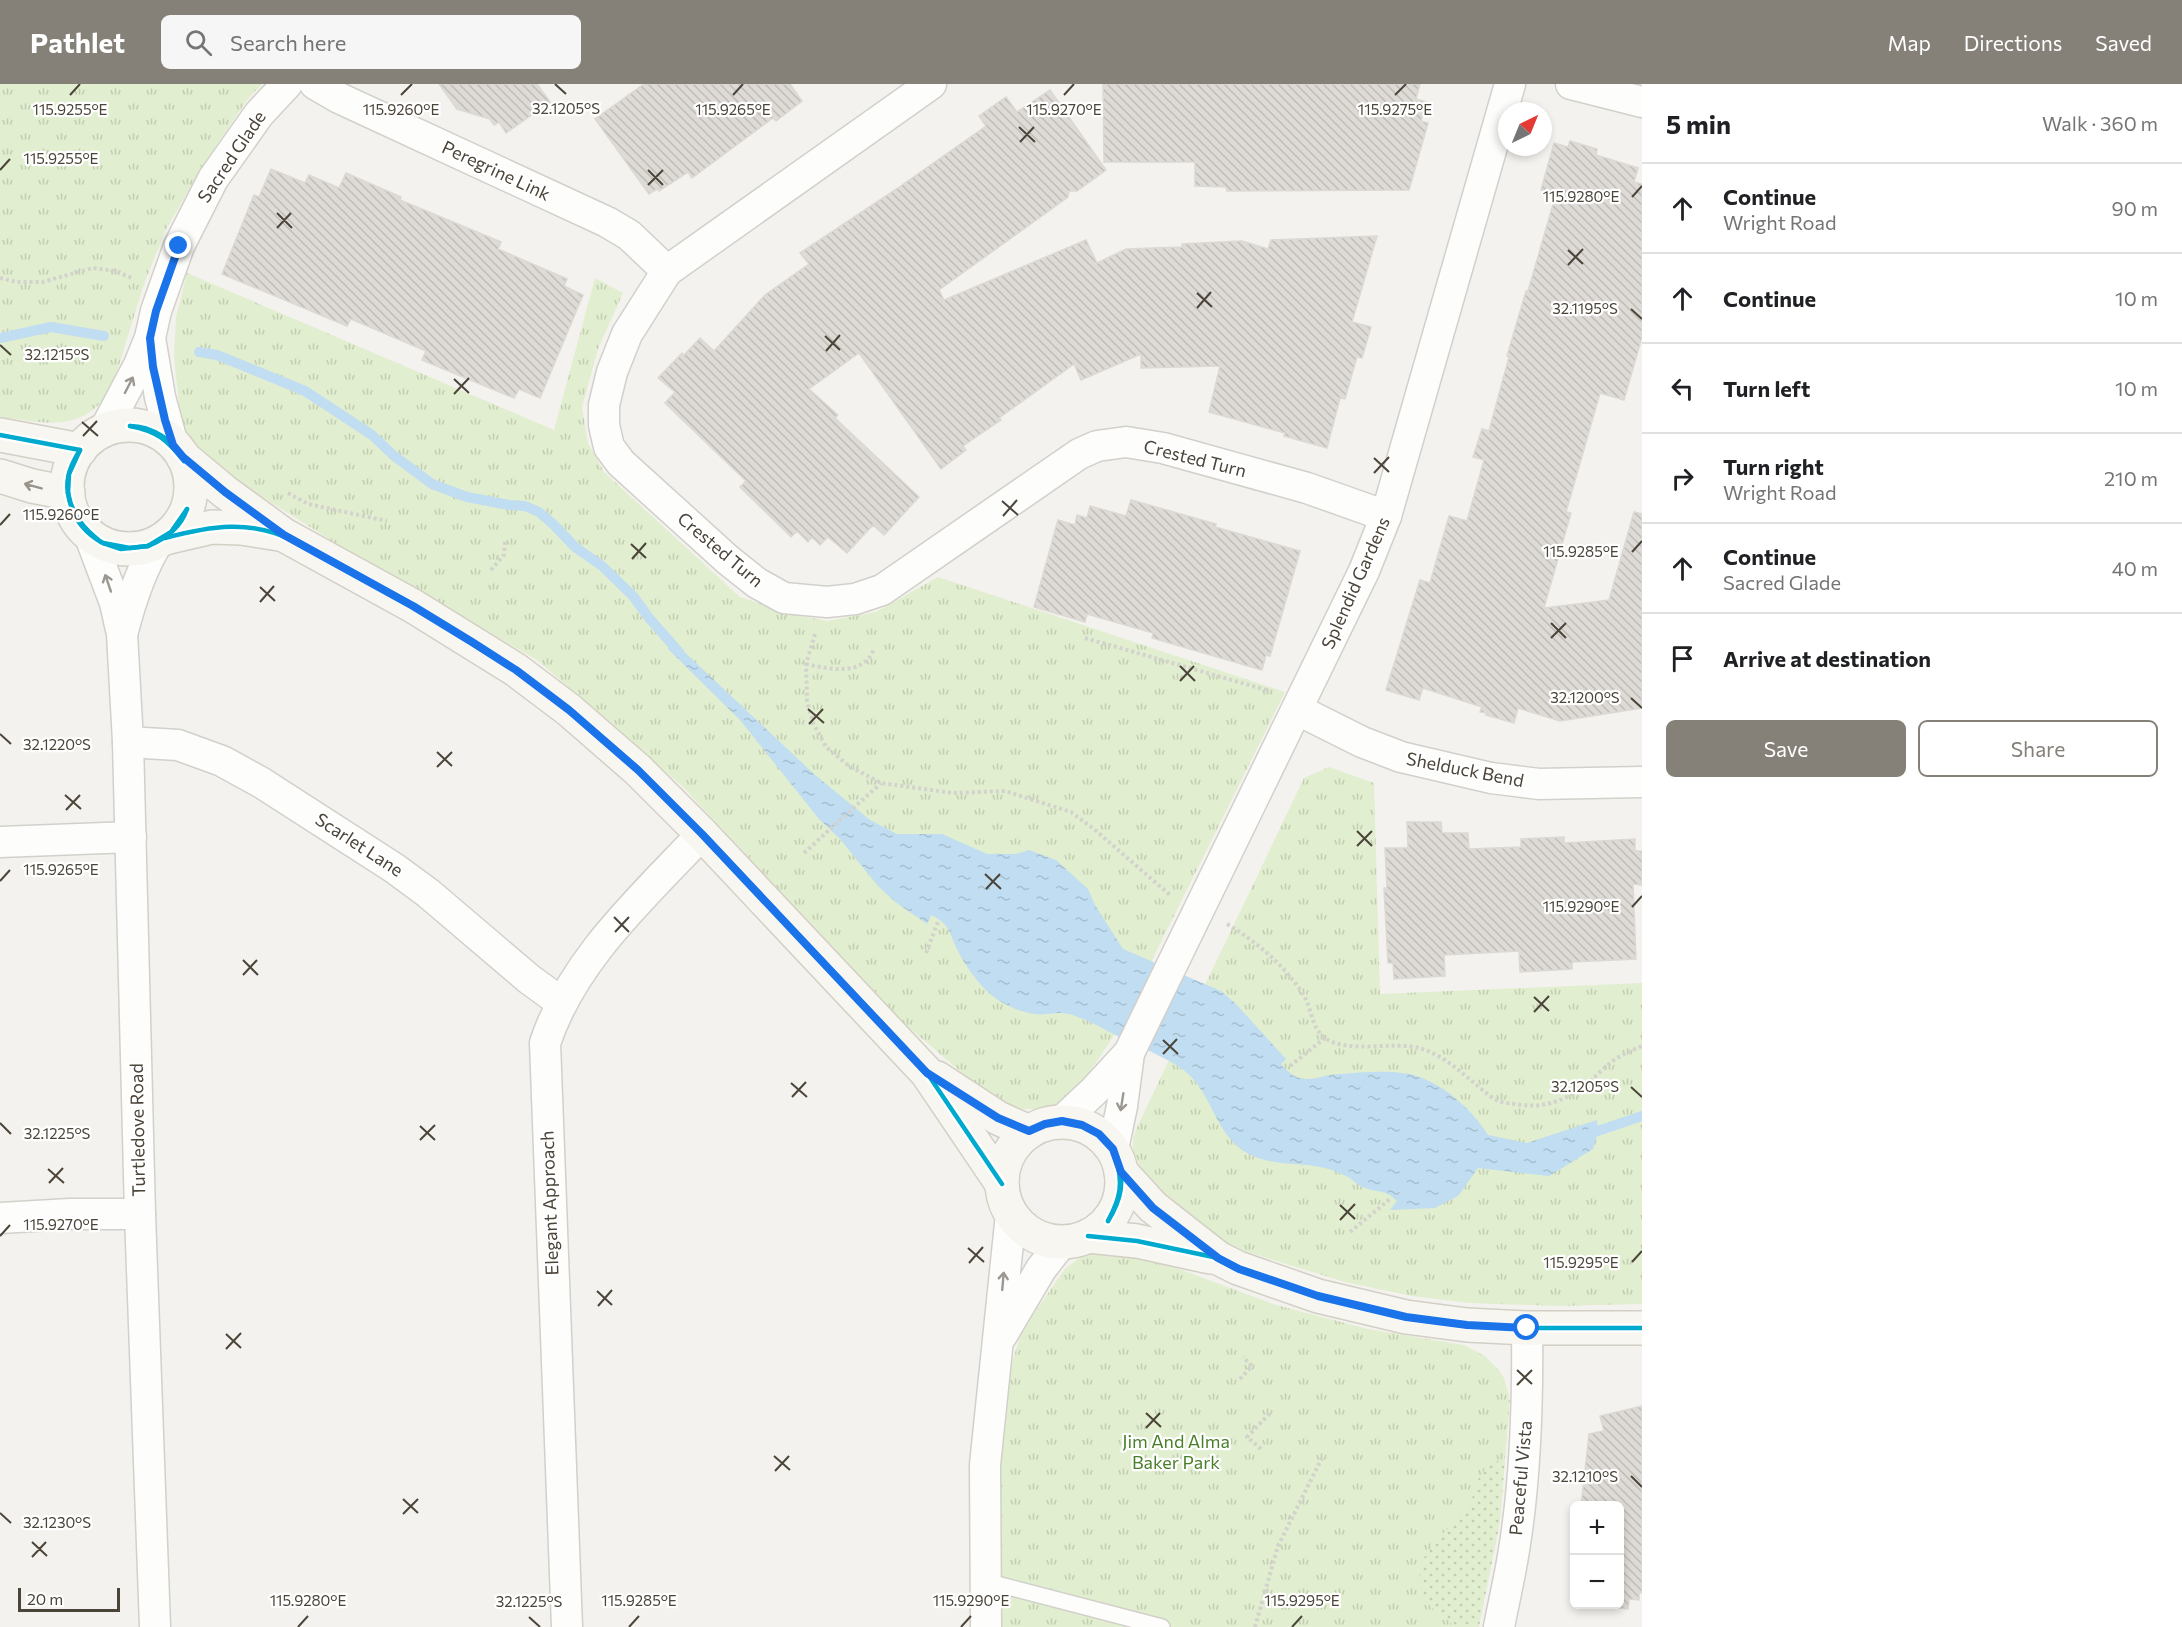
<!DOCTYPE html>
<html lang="en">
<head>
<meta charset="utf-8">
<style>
	:root { --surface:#fff; --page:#f6f6f6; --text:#202124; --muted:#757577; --line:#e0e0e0; --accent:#868178 }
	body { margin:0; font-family:Commissioner,sans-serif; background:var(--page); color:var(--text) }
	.controls { position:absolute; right:18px; bottom:18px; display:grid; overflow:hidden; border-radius:9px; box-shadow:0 3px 9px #0003 }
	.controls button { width:54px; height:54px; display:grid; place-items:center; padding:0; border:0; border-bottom:2px solid var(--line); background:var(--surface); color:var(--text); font:30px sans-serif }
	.compass { position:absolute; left:1498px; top:18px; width:54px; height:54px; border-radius:50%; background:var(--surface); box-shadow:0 3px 9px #0003; rotate:43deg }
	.scale { position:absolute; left:18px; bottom:15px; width:102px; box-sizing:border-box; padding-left:6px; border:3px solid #4b4439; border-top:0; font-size:16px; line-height:21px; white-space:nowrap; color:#4b4439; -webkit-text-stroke:4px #fff; paint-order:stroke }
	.stop { position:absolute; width:18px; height:18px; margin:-14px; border:4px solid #1a73e8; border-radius:50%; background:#fff }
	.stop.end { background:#1a73e8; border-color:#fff; box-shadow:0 2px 6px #0008 }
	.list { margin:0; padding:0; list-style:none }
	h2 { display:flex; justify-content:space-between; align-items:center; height:78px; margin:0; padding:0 24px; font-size:26px }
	h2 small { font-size:20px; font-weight:400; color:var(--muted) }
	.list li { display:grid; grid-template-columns:39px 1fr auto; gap:18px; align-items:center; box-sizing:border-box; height:90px; padding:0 24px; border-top:2px solid var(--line) }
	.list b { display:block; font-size:22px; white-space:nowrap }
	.list p { margin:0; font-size:20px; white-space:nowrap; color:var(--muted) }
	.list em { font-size:20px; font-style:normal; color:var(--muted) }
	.actions { display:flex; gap:12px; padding:18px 24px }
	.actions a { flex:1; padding:14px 0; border:2px solid var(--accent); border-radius:9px; text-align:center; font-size:21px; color:var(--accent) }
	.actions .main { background:var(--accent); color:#fff }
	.icon { flex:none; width:33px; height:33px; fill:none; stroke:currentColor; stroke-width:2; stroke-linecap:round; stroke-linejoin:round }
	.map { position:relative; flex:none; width:1642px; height:1543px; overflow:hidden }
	header { display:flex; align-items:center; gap:36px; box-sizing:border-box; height:84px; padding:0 30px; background:var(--accent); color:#fff }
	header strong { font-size:28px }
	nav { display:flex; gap:33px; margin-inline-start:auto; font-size:21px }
	.search { width:420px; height:54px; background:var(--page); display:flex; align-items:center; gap:15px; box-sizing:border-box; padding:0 21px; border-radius:9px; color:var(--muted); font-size:22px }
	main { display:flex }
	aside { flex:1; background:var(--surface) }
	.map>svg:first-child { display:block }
</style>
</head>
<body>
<header>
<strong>Pathlet</strong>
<div class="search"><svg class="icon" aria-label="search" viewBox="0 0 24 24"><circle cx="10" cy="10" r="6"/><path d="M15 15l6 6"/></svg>Search here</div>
<nav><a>Map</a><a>Directions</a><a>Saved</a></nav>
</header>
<main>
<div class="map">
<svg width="1642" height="1543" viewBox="0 0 1642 1543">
	<defs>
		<pattern id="grass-dots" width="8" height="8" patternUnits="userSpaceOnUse" patternTransform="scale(1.5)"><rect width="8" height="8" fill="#e1eecf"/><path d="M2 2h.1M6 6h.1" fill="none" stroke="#c3cdb2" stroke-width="1.8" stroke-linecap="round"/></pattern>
		<pattern id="park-tufts" width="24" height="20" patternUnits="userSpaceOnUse" patternTransform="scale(1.5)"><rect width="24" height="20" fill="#e1eecf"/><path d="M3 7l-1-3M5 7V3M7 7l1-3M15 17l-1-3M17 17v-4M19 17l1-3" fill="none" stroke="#c3cdb2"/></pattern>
		<pattern id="water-ripples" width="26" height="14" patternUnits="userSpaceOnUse" patternTransform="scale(1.5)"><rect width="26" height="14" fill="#c0ddf1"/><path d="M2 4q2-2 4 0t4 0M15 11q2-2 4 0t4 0" fill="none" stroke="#a6bfcf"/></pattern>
		<pattern id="building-back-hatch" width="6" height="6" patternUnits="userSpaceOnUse" patternTransform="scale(1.5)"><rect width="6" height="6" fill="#dedbd6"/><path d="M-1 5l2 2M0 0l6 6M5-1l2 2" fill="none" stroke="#c0bdb8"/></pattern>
	</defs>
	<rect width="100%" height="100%" fill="#f4f2ee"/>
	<path fill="url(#grass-dots)" d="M1510,1315L1500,1438L1479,1543H1261Z"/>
	<g fill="url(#park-tufts)">
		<path d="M0,0H262L247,16L204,80L165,147L143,203L112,304C83,350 46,339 0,333Z"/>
		<path d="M187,189L554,346L595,194L623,209L598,265L582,323L588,359L604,388L740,513L792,530L827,537L876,528L938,493L1285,608L1117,947L1095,980L1078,1004L1058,1020L1040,1025H1021L1007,1021L989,1012L905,940L682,702L537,576L345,465L221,387L202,371L187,351L180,331L174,272L176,233Z"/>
		<path d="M1329,683L1374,699L1380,910L1642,899V1220L1558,1222L1469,1219L1412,1212L1345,1198L1244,1167L1211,1151L1154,1102L1142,1086L1133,1067V1054L1138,1041L1304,694Z"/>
		<path d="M1105,1165L1147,1173L1276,1221L1368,1245L1464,1261L1485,1272L1498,1285L1504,1294L1509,1311L1505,1374C1495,1378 1486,1382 1480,1392C1475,1400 1475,1412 1468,1422C1453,1445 1416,1465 1420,1497C1424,1528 1438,1523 1454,1543H1002L1000,1384L1011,1282L1020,1253L1037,1225L1065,1185L1083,1171Z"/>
	</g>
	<path fill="url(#water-ripples)" d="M671,559L678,562L814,690L870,736L897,750H942L987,770H1016L1029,766L1056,776L1088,805L1095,821L1123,865L1221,907L1236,920L1286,975L1281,980C1287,987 1294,994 1304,995C1316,996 1327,990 1340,990C1363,988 1386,986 1409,990C1441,997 1472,1025 1488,1051L1527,1059L1597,1036L1598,1048L1593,1065L1549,1092L1478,1084L1458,1112L1435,1124L1390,1126L1397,1117C1385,1105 1379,1109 1365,1104C1360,1103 1354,1097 1350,1094C1342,1090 1333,1086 1325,1084C1301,1078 1276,1082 1253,1072C1211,1053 1215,1003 1176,981C1158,970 1138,962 1119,953C1106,946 1092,938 1078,933C1059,925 1051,932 1034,930C1019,928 1000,919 989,909C977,898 964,880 957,865C948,847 951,841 931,831L927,840L894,817L878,802L840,755L819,735L740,636L668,565Z"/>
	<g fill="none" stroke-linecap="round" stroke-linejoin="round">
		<g stroke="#c0ddf1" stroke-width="10">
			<path d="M0,254L51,243L104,252"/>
			<path d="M199,268L217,271L305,307L372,351L393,371L432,400L467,413L509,421L525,422L539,428L554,441L575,463L602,482L633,512L649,534L679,568"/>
			<path d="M1586,1051L1642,1032"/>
		</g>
	</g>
	<g fill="url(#building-back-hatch)" stroke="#dcd9d4" stroke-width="1.5">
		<path d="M439,0H537L550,18L506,49L499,38L494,41L490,35L457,25Z"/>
		<path d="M644,0H790L802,17L776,37L773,34L692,94L688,88L659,107L657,105L649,110L595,35Z"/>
		<path d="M1103,0H1420L1416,15L1427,18L1421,37L1428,39L1409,106L1227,107L1226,103L1195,102V78H1104Z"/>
		<path d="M1050,6L1106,86L1077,107H1069L1068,113L939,206L944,216L1086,156L1097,179L1126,165L1182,163V160L1242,157L1268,165L1271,156L1377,152L1352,238L1371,243L1362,274L1357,273L1345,315L1340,314L1327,364L1284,352L1285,349L1209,328L1220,282L1141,284V270L1081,296L1074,280L999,334L1001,336L963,362L966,366L941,385L859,269L809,305L838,331L835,334L919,413L884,451L873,441L847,469L828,453L820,461L812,453L808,458L797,447L791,453L740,403L746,397L665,319L675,308L658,294L682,269L684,271L700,254L714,267L765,211L809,180L800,169L895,106L986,42L979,32L1006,13L1017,28Z"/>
		<path d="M1570,57L1597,65L1596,71L1638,84L1634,98L1642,100V253L1624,316L1600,309L1566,428L1571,429L1544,524L1609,516L1634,428L1642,430V624L1560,637L1518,624L1514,639L1486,631L1487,629L1480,628L1482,623L1423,604L1419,616L1386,606L1420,496L1430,499L1449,432L1467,437L1484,376L1473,373L1482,345L1489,347L1509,273L1507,272L1526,207H1528L1556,110L1541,106L1554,59L1568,63Z"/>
		<path d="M271,85L305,99L309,91L339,104L346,89L401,113L400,116L501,158L498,165L567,195L564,202L583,211L540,314L519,305L514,314L422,276L426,267L351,235L347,242L222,190L254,111L259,113Z"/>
		<path d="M1131,416L1216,440L1215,443L1300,467L1270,572L1266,571L1262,586L1152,554L1153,549L1087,530L1085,538L1034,523L1058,436L1075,441L1077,431L1087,434L1090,422L1126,432Z"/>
		<path d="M1407,738H1441L1442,749H1468L1469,765L1521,763V755L1564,753V759L1635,755V767H1642V801L1633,800L1636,875L1572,878V885L1520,888L1519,867L1444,871L1445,892L1394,895L1393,879H1388L1384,804H1387L1385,764H1408Z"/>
		<path d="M1642,1322V1509L1639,1508V1516L1629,1515L1628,1525L1589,1521H1620V1422H1581L1589,1350L1604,1347L1600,1332Z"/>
	</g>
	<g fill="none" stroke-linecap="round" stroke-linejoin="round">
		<g stroke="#d2d0cb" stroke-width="18">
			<path id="lane" d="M985,1497L1162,1543"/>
		</g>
		<g stroke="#d2d0cb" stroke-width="33">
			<g id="street">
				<path d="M315,0L339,14L607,138L629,151L667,187"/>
				<path d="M931,0L667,187L627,250L612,288L604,321V341L609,363L621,379L728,476L757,499L784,514L827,518L855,515L882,506L1079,370L1097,362L1126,358L1163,364L1307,404L1386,432"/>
				<path d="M1571,0L1642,18"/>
				<path d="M150,254L160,313L173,361"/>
				<path d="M104,347L139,281L150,254L156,227L179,162L213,95L259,30L287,0"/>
				<path d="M89,450L115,519L122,550L128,658L140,1130L155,1543"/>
				<path d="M123,547C131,516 141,485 158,458"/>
				<path d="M1298,626L1362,658L1401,673L1491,694L1539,700L1642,698"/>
				<path d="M128,658L178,661L222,677L262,699L394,784L428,809L529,895L562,919"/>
				<path d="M0,758L131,753"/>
				<path d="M1062,1037L1094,1007L1129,969L1364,487L1386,432L1510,0"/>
				<path d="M1113,1065L1122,1022L1129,969"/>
				<path d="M0,1134L70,1130H140"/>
				<path d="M1002,1251L1041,1185L1062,1158"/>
				<path d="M567,1543L545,959C573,875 643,813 702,750"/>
				<path d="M986,1543L985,1381L1011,1130"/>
				<path d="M1499,1543C1504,1517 1510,1492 1514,1466C1526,1393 1528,1318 1527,1244"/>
			</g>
		</g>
		<g stroke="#d3cfc5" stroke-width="36">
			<g id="secondary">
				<circle cx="129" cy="403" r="62"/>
				<path d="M0,351L80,366"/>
				<path d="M183,373L225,408L284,451L413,522L516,586L569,626L638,686L702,750L927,989L1002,1100"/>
				<path d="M0,392L32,402L68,409"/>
				<path d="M165,454L212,443L241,444L279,450"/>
				<path d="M937,994L998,1034L1029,1048"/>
				<circle cx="1062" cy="1098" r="60"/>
				<path d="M1121,1088L1153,1123L1218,1174L1238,1184L1318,1212L1406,1233L1467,1241L1527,1244H1642"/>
				<path d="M1088,1152L1137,1157L1210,1173"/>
			</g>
		</g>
		<g stroke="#d3d2cc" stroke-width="4" stroke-dasharray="3 3" stroke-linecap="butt">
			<path d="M0,194L17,198H42L93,184L115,187L132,194"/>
			<path d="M288,409L308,420L387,437"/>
			<path d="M491,486L504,471L505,458"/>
			<path d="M815,550L806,580L807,617L813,639L826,663L849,682L881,699L953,709L1005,707L1071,728L1094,745L1170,811"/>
			<path d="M1085,554L1270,607"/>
			<path d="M806,580C829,585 863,593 874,565"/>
			<path d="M804,769L881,699"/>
			<path d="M1227,840C1258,859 1283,880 1303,910C1312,924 1311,944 1325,954C1347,970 1393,957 1419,964C1446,971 1468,995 1490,1012C1498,1018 1505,1019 1515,1020C1541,1025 1562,1018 1583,1003C1594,995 1603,984 1614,976C1623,970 1632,966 1642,962"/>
			<path d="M926,869L938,838"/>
			<path d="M1290,982L1325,954"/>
			<path d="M1350,1148L1390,1115"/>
			<path d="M1240,1295L1252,1282L1243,1273"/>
			<path d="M1261,1365L1247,1353L1272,1327"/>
			<path d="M1255,1543L1278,1462L1322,1374"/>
		</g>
		<use href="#lane" stroke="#fdfdfc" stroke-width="15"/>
		<use href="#street" stroke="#fdfdfc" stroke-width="30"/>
		<use href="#secondary" stroke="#f7f6f1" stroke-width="33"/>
		<g stroke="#fff" stroke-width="9">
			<g id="bus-1">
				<path d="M130,342C157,347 167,356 184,377"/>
				<path d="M130,342C151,342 176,357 184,377"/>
				<path d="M0,351L80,366"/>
				<path d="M183,373L225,408L284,451L413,522L516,586L569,626L638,686L702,750L927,989L1002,1100"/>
				<path d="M68,409C72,431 84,445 101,458"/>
				<path d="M68,409C71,431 82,447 101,458"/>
				<path d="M68,409C65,393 72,379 80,366"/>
				<path d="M68,409L69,390L80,366"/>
				<path d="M165,454C210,442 251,435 294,457"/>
				<path d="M103,459L130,464L148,462"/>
				<path d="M103,459L121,465L148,462"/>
				<path d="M148,462L171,448L187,425"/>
				<path d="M148,462C165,455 181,443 187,425"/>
				<path d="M1108,1137C1121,1113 1123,1100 1116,1073"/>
				<path d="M1108,1137C1121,1116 1126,1097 1116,1073"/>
				<path d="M1088,1152L1137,1157L1218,1174L1238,1184L1318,1212L1406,1233L1467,1241L1527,1244H1642"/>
			</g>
		</g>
		<use href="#bus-1" stroke="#00a9ce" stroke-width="4.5"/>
	</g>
	<defs><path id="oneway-shaft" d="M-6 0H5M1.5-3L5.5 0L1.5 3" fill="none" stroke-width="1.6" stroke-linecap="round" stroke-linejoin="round" transform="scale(1.5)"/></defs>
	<g stroke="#9b9791">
		<use href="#oneway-shaft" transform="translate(129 301) rotate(-63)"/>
		<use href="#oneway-shaft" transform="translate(108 499) rotate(-109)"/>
		<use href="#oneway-shaft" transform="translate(1122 1018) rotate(99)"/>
		<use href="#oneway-shaft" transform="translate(1003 1197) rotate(-85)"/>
	</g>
	<use stroke="#98948c" href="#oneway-shaft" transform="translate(33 402) rotate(-165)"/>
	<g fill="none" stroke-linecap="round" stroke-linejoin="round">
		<path stroke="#1a73e8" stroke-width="8" d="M179,162L156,227L150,254L153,283L165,336L173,361L183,373L225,408L284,451L413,522L472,558L516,586L569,626L638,686L702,750L927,989L998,1034L1029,1047L1045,1040L1062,1037L1082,1041L1099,1050L1113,1065L1121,1088L1153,1124L1218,1174L1239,1185L1318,1212L1406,1233L1467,1241L1527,1244"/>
	</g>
	<path fill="none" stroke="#4b4439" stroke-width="2" d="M555,0L566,10M70,11L80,0M401,11L412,0M733,11L743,0M1064,11L1074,0M1395,11L1406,0M1019,43L1035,58M1020,58L1034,43M0,86L10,75M648,86L663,101M648,101L663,86M1632,113L1642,102M277,129L292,144M277,144L291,129M1568,166L1583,180M1568,181L1583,165M1197,209L1212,223M1197,224L1211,208M1631,225L1642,235M825,252L840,266M0,261L11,271M826,267L840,251M454,295L469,309M454,310L469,294M82,338L98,352M83,352L97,337M1374,374L1389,388M1374,389L1389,373M1002,417L1018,431M1003,432L1017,416M0,441L10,430M631,460L646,474M1632,468L1642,457M632,475L646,459M260,503L275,517M260,518L274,502M1551,539L1566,554M1551,554L1566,539M1180,582L1195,597M1180,597L1194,582M1631,614L1642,624M808,625L824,639M809,640L823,625M0,650L11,660M437,668L452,682M437,683L452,668M65,711L81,725M66,726L80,711M1357,747L1372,762M1357,762L1372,747M985,790L1001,805M0,797L10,786M986,805L1000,790M1632,823L1642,812M614,833L629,848M615,848L629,833M243,876L258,891M243,891L257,876M1534,913L1549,927M1534,928L1549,912M1163,956L1178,970M1163,970L1177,955M791,999L807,1013M1631,1003L1642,1013M792,1013L806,998M0,1039L11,1050M420,1042L435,1056M420,1056L435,1041M48,1085L64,1099M49,1099L63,1084M1340,1121L1355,1135M1340,1136L1355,1120M0,1152L10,1141M968,1164L984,1178M1632,1178L1642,1167M969,1179L983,1163M597,1207L612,1221M598,1222L612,1206M226,1250L241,1264M226,1265L241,1249M1517,1286L1532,1300M1517,1301L1532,1286M1146,1329L1161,1343M1146,1344L1160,1329M774,1372L790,1386M775,1387L789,1372M1631,1392L1642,1403M403,1415L418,1429M0,1429L11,1439M403,1430L418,1415M32,1458L47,1472M32,1473L46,1458M529,1533L540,1543M298,1543L308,1532M629,1543L639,1532M961,1543L971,1532M1292,1543L1302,1532"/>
	<g text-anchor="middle" stroke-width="4.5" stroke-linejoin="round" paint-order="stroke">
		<g font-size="18" fill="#4b4439" stroke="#fff">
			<text transform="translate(232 73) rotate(-56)" y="6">Sacred Glade</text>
			<text transform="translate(496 87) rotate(25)" y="6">Peregrine Link</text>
			<text transform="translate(1195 375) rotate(14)" y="6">Crested Turn</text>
			<text transform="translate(720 466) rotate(40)" y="6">Crested Turn</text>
			<text transform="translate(1356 499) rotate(-66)" y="6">Splendid Gardens</text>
			<text transform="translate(1465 686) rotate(11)" y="6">Shelduck Bend</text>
			<text transform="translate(359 761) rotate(33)" y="6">Scarlet Lane</text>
			<text transform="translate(138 1046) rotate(-91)" y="6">Turtledove Road</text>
			<text transform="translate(550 1119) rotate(-92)" y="6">Elegant Approach</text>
			<text transform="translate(1521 1394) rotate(-85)" y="6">Peaceful Vista</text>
		</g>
		<g font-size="18" fill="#4a7f2a" stroke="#fff">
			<text x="1176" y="1364">Jim And Alma<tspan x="1176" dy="21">Baker Park</tspan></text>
		</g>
	</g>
	<g font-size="15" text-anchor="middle" fill="#4b4439" stroke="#fff" stroke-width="4.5" stroke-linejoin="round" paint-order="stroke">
		<text x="566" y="30">32.1205°S</text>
		<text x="70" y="31">115.9255°E</text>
		<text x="401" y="31">115.9260°E</text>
		<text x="733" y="31">115.9265°E</text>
		<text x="1064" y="31">115.9270°E</text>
		<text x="1395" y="31">115.9275°E</text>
		<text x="61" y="80">115.9255°E</text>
		<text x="1581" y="118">115.9280°E</text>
		<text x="1585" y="230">32.1195°S</text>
		<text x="57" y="276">32.1215°S</text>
		<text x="61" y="436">115.9260°E</text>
		<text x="1581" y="473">115.9285°E</text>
		<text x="1585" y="619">32.1200°S</text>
		<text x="57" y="666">32.1220°S</text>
		<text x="61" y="791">115.9265°E</text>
		<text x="1581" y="828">115.9290°E</text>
		<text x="1585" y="1008">32.1205°S</text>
		<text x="57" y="1055">32.1225°S</text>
		<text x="61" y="1146">115.9270°E</text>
		<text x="1581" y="1184">115.9295°E</text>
		<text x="1585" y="1398">32.1210°S</text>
		<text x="57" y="1444">32.1230°S</text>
		<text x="308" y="1522">115.9280°E</text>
		<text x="639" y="1522">115.9285°E</text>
		<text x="971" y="1522">115.9290°E</text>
		<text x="1302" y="1522">115.9295°E</text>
		<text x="529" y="1523">32.1225°S</text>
	</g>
</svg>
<div class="controls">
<button>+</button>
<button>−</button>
</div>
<svg class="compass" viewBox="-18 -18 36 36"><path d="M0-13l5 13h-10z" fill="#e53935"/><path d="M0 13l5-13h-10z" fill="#757577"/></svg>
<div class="scale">20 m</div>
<div class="stop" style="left:1527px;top:1244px"></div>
<div class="stop end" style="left:179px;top:162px"></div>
</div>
<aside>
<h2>5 min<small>Walk · 360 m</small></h2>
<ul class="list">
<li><svg class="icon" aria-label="ahead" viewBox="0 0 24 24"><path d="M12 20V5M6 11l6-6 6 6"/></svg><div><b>Continue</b><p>Wright Road</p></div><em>90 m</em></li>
<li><svg class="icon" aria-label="ahead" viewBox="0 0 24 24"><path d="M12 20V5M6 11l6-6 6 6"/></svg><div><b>Continue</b></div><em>10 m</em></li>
<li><svg class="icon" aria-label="left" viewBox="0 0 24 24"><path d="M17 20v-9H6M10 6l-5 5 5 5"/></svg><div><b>Turn left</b></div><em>10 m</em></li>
<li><svg class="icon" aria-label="right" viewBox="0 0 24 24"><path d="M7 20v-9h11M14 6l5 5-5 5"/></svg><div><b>Turn right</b><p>Wright Road</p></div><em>210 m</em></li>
<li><svg class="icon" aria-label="ahead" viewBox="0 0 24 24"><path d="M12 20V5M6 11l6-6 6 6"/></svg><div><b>Continue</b><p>Sacred Glade</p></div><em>40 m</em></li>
<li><svg class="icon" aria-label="arrive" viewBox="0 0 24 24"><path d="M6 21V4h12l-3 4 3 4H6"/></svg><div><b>Arrive at destination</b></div></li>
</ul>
<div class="actions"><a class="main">Save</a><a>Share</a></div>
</aside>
</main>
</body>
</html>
